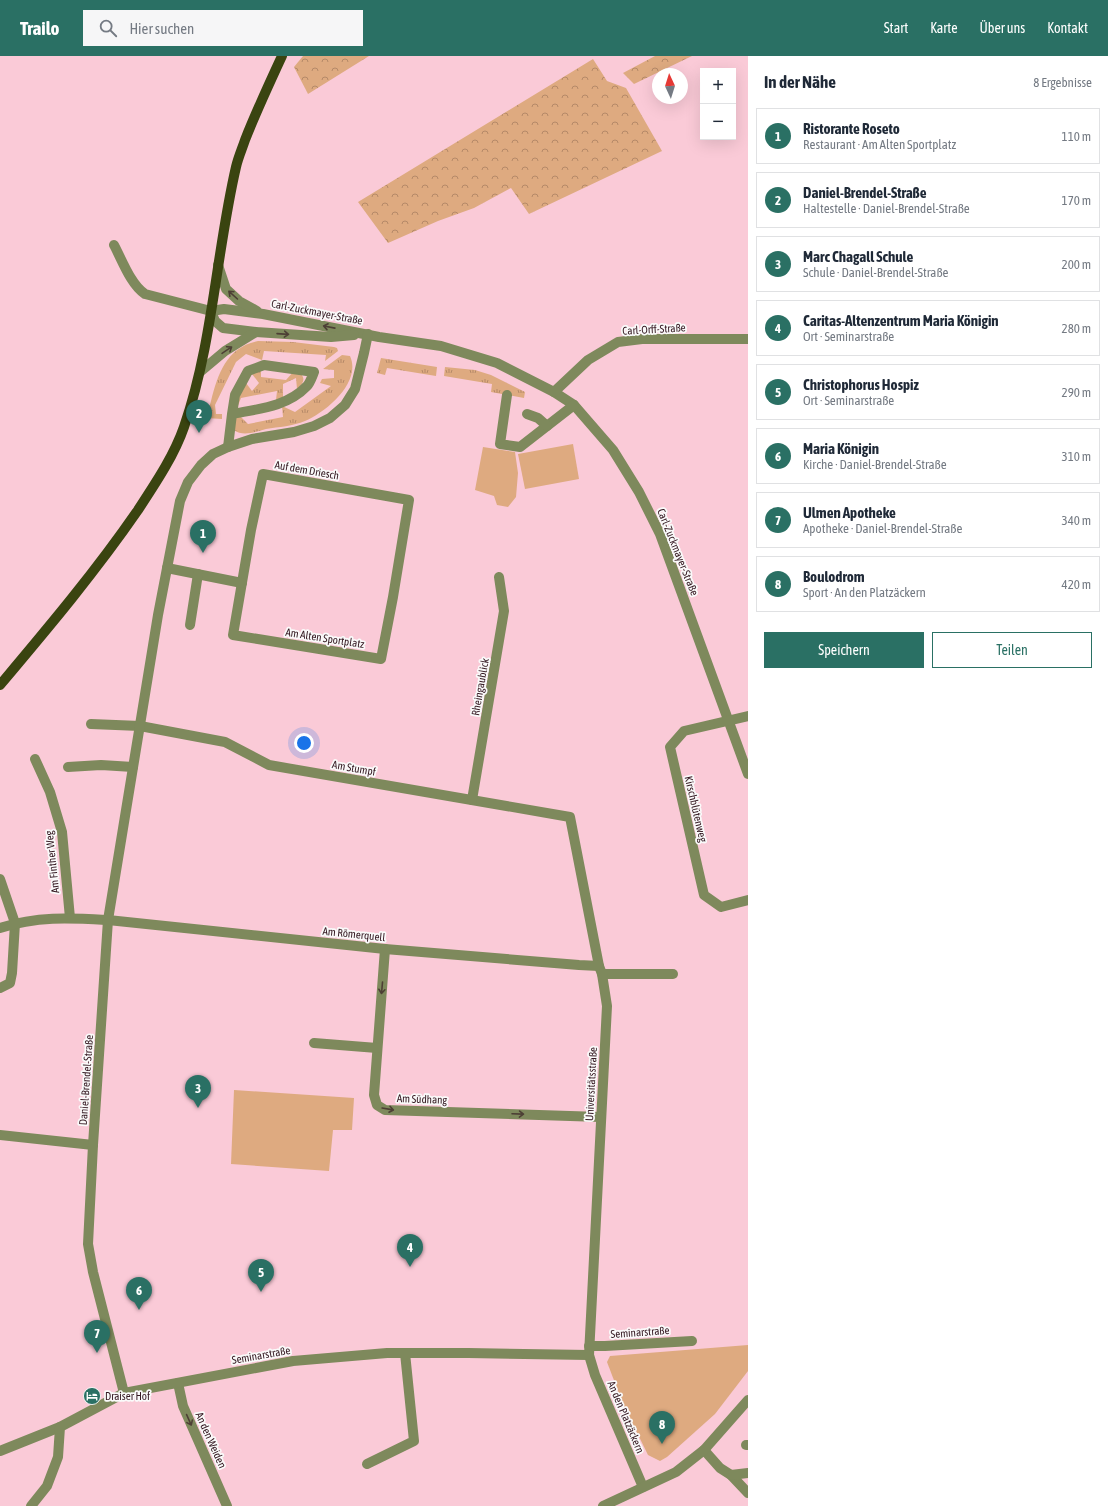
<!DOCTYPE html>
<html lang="de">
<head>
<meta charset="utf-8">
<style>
	:root { --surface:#fff; --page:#f6f6f7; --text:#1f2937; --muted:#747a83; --line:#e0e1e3; --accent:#2a7064 }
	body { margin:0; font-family:"Asap Condensed",sans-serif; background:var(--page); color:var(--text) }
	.controls { position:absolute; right:12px; top:12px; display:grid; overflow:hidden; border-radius:0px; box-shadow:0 4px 16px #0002 }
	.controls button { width:36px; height:36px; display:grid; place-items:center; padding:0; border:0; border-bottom:1px solid var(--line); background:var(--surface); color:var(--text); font:20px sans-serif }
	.compass { position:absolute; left:652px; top:12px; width:36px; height:36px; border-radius:50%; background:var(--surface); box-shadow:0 4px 16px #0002; rotate:356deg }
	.you { position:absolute; left:304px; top:687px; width:14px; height:14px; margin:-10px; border:3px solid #fff; border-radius:50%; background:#1a73e8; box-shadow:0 0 0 6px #1a73e833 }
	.badge { display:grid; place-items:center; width:26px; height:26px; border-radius:50%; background:var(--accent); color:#fff; font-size:13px; font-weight:700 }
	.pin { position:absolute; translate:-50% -33px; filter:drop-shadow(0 1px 2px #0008) }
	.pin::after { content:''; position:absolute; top:21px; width:14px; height:12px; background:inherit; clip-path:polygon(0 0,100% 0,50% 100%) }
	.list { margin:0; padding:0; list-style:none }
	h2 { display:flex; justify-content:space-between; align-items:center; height:52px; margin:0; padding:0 16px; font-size:17px }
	h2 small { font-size:13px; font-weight:400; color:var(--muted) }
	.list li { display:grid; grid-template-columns:26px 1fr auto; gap:12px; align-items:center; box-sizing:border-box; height:56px; margin:0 8px 8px; padding:0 8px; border:1px solid var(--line); border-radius:0px }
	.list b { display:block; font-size:15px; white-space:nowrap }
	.list p { margin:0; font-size:13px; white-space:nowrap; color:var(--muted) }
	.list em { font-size:13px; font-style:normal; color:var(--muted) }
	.actions { display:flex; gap:8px; padding:12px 16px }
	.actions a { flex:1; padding:9px 0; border:1px solid var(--accent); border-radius:0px; text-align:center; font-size:14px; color:var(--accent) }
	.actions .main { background:var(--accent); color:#fff }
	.icon { flex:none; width:22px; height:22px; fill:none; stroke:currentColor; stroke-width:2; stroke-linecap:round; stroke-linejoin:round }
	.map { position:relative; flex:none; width:748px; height:1450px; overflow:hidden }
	header { display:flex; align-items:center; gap:24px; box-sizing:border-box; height:56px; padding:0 20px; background:var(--accent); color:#fff }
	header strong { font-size:19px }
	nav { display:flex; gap:22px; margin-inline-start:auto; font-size:14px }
	.search { width:280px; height:36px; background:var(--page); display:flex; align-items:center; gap:10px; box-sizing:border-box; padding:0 14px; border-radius:0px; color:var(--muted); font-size:15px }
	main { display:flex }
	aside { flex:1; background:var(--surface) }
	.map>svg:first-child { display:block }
</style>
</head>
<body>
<header>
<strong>Trailo</strong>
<div class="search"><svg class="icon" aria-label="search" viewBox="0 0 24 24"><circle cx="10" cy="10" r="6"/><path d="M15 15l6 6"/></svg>Hier suchen</div>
<nav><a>Start</a><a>Karte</a><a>Über uns</a><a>Kontakt</a></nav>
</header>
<main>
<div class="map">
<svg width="748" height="1450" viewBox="0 0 748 1450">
	<defs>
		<pattern id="grass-tufts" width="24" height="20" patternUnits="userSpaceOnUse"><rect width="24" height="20" fill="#deaa80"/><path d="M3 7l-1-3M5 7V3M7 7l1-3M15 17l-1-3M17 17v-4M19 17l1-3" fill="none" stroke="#b58968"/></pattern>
		<pattern id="forest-crowns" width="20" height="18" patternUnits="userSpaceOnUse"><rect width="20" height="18" fill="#deaa80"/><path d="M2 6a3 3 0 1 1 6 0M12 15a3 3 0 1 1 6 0" fill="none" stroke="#b58968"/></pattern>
	</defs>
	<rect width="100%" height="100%" fill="#facad7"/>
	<g fill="url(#grass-tufts)">
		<path d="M258,285L293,286L334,291L337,292L338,295L325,305L326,299L264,295L262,304L246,298L236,306L215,349L216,358H222V363L206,362C206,357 210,350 211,345C218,317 227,291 258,285Z"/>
		<path d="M342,299L350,300C362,326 326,356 305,365C293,370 279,371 266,373C255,376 243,381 234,374L233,364L239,359L248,368L283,361L282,350L295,356L331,330L320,327L322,323L334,322V314L323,313Z"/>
		<path d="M381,302L437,311L436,320L387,312L385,319L377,317Z"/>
		<path d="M445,311L475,314L491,319L525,336L524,342L491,336L492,328L444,320Z"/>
		<path d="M261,313V321L286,324L294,315C306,318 306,326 297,333L296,322L283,328V341L276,344L277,335L241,342L237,352L234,351L246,327L252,335L259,327L252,318Z"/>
	</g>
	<g fill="url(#forest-crowns)">
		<path d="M303,0H369L308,38L294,11Z"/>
		<path d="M655,0H692L634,28L623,17Z"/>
		<path d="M593,3L607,25L626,32L662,95L529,158L511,132L474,152L438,165L388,187L358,146Z"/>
	</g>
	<g fill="#deaa80">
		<path d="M573,388L579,423L525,433L518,398Z"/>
		<path d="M483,391L515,396L518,417L516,441L508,451L497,449L494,440L475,434Z"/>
		<path d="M234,1034L354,1042L352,1074H333L329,1115L231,1108Z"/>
		<path d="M748,1289V1315L715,1358L667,1401L660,1405L648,1399L623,1348L607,1306L610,1300Z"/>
	</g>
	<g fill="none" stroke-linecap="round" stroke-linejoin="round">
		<g stroke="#7e895c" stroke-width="10">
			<path d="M114,189C122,204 131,229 145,238L211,255L224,253L263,258L379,281L441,290L497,307L554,336L574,349L613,394L639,436L660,478L748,718"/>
			<path d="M218,209L226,233L239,245L257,255"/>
			<path d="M211,255L215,265L223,272L256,276L331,281L354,279"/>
			<path d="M200,316L225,295L256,276"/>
			<path d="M554,336L588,304L618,286L642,283H748"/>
			<path d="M507,339L500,388L520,391L574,349"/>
			<path d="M527,358L538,362L547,370"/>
			<path d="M228,391L232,358C258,353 287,351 307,330C310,327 312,321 314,316L264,309L248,315L235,339L232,358"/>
			<path d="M263,418L409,444L393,541L381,603L233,579L251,474Z"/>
			<path d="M167,512L242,527"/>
			<path d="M190,569L198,518"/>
			<path d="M748,660L684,675L670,691L704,839L721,851L748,844"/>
			<path d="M91,668L140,670L225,686L269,709L570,761L599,910L602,918L607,950L589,1299L595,1319L643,1431"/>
			<path d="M35,703L50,736L62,776L70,862"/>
			<path d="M68,711L101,709L133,711"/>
			<path d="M472,744L504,555L499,521"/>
			<path d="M0,823L15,867L12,917L10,927L0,932"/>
			<path d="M0,872C37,860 70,862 108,864L385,893L579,909L599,910"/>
			<path d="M385,893L374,1039L377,1049L385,1054L601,1061"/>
			<path d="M602,918H673"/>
			<path d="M314,987L377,992"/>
			<path d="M0,1079L93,1089"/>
			<path d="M589,1290H605L692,1285"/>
			<path d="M178,1327L183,1350L227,1450"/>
			<path d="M124,1337L93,1216L88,1188L93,1089L108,864L158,559L180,445L188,426L201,409L213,398L228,391L252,383L294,376L314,370L330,362L345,349L355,333L364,297L368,278"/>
			<path d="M746,1389H748"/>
			<path d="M704,1394L720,1412L731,1419L748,1437"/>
			<path d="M0,1395L60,1371"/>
			<path d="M367,1408L414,1385L405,1297"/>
			<path d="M731,1419L748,1417"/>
			<path d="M31,1450L47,1430L58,1401L60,1371L124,1337L293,1305L387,1297H468L589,1299"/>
			<path d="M603,1450L676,1416L704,1394L748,1344"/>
		</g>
		<path stroke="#3a4410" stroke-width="10" d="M0,629C48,572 96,515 138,454C155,428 174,400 184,371C213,287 216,197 236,111C238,102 242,93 245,84C256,56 269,28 282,0"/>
	</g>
	<defs><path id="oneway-shaft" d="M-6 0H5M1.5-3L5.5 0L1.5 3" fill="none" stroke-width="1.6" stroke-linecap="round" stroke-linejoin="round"/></defs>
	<g stroke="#4d3f35">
		<use href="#oneway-shaft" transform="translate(233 239) rotate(-138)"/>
		<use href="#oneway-shaft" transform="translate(329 271) rotate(-169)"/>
		<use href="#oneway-shaft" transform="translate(283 278) rotate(4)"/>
		<use href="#oneway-shaft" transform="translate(227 294) rotate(-34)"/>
		<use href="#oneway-shaft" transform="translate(382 932) rotate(95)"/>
		<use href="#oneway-shaft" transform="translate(388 1053) rotate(10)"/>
		<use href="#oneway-shaft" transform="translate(518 1058) rotate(2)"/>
		<use href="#oneway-shaft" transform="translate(189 1364) rotate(66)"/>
	</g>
	<defs>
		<g id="hotel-disc" transform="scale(0.9)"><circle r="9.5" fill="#2a7064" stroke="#fafafa"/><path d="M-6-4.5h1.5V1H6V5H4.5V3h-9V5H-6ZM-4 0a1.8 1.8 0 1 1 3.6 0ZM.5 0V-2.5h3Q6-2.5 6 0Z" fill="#fff"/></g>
	</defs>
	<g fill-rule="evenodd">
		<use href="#hotel-disc" x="92" y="1340"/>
	</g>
	<g text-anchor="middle" stroke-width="3.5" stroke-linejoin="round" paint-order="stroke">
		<g font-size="11" fill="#331720" stroke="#fafafa">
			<text transform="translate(317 256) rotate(11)" y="4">Carl-Zuckmayer-Straße</text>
			<text transform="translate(654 273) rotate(-3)" y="4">Carl-Orff-Straße</text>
			<text transform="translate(307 414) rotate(10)" y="4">Auf dem Driesch</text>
			<text transform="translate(678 496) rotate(68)" y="4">Carl-Zuckmayer-Straße</text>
			<text transform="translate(325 582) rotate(9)" y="4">Am Alten Sportplatz</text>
			<text transform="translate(480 631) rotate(-80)" y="4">Rheingaublick</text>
			<text transform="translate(354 712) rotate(10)" y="4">Am Stumpf</text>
			<text transform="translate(696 753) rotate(77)" y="4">Kirschblütenweg</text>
			<text transform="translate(52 806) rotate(-96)" y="4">Am Finther Weg</text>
			<text transform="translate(354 878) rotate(6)" y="4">Am Römerquell</text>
			<text transform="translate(86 1024) rotate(-86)" y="4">Daniel-Brendel-Straße</text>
			<text transform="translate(591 1028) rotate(-87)" y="4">Universitätsstraße</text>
			<text transform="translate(422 1043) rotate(2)" y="4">Am Südhang</text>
			<text transform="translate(640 1276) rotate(-4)" y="4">Seminarstraße</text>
			<text transform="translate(261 1299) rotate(-10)" y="4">Seminarstraße</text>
			<text transform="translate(626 1361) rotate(67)" y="4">An den Platzäckern</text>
			<text transform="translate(211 1384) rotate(66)" y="4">An den Weiden</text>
		</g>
		<g font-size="11" fill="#331720" stroke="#fafafa" text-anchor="start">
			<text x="105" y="1344">Draiser Hof</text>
		</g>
	</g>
</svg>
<div class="controls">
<button>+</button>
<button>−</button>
</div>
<svg class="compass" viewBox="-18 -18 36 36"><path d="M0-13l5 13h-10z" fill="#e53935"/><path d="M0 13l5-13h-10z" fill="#747a83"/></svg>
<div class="you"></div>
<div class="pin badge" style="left:203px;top:497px">1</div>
<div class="pin badge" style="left:199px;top:377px">2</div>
<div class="pin badge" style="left:198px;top:1052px">3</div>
<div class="pin badge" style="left:410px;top:1211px">4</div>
<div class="pin badge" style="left:261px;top:1236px">5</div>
<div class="pin badge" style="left:139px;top:1254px">6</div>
<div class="pin badge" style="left:97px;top:1297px">7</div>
<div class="pin badge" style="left:662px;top:1388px">8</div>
</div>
<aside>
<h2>In der Nähe<small>8 Ergebnisse</small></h2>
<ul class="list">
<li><span class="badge">1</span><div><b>Ristorante Roseto</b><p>Restaurant · Am Alten Sportplatz</p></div><em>110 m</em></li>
<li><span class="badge">2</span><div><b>Daniel-Brendel-Straße</b><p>Haltestelle · Daniel-Brendel-Straße</p></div><em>170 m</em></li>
<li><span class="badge">3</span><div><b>Marc Chagall Schule</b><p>Schule · Daniel-Brendel-Straße</p></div><em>200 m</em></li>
<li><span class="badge">4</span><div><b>Caritas-Altenzentrum Maria Königin</b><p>Ort · Seminarstraße</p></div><em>280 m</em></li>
<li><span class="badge">5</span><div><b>Christophorus Hospiz</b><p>Ort · Seminarstraße</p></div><em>290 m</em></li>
<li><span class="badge">6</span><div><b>Maria Königin</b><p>Kirche · Daniel-Brendel-Straße</p></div><em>310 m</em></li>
<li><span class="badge">7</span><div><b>Ulmen Apotheke</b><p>Apotheke · Daniel-Brendel-Straße</p></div><em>340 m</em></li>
<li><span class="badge">8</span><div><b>Boulodrom</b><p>Sport · An den Platzäckern</p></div><em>420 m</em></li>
</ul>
<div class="actions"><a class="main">Speichern</a><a>Teilen</a></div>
</aside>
</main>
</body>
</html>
